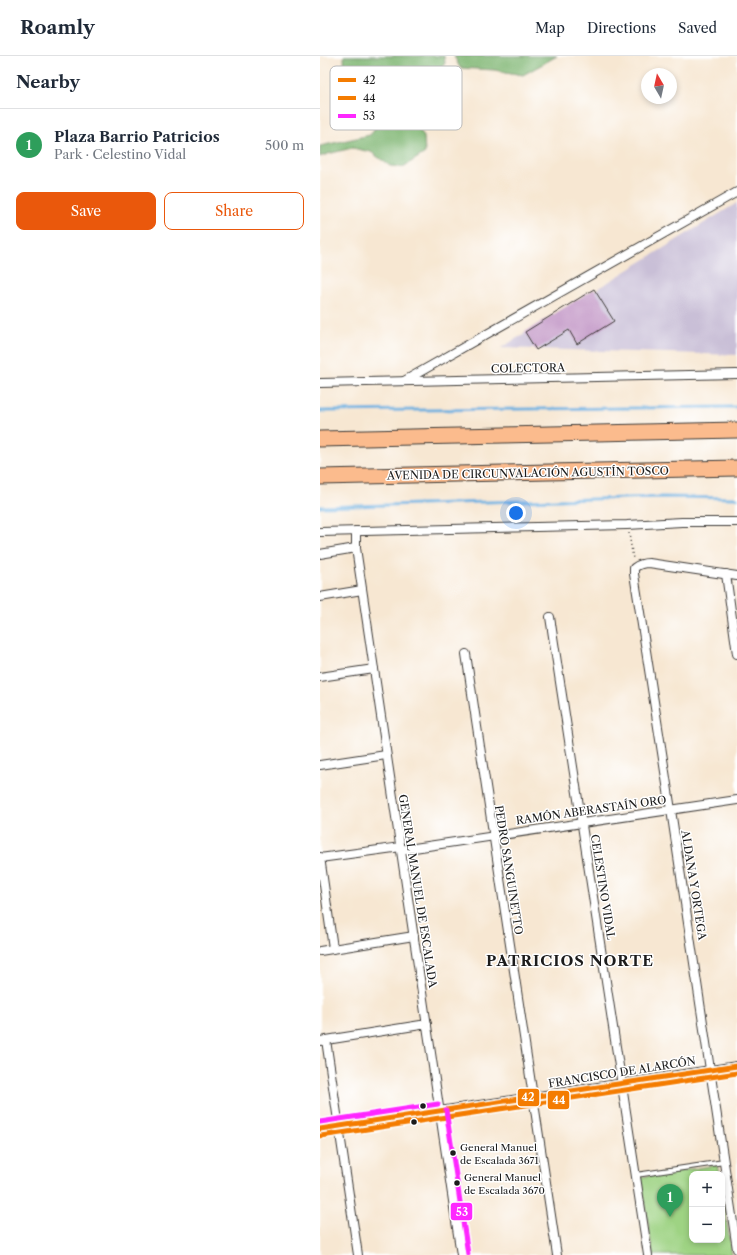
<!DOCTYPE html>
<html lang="en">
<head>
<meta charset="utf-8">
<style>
	:root { --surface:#fff; --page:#f2f2f3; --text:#1f2937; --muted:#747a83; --line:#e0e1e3; --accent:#ea580c }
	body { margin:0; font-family:"Libre Caslon Text",serif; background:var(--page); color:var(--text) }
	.controls { position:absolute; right:12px; bottom:12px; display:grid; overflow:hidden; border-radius:8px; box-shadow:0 2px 6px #0003 }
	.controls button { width:36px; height:36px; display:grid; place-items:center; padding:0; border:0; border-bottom:1px solid var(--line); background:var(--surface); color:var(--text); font:20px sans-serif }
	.compass { position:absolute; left:321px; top:12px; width:36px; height:36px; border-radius:50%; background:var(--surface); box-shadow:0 2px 6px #0003; rotate:351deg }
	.you { position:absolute; left:196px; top:457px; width:14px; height:14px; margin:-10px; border:3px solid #fff; border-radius:50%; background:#1a73e8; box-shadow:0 0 0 6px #1a73e833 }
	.badge { display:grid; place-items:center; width:26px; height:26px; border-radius:50%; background:var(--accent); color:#fff; font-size:13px; font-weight:700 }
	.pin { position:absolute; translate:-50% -33px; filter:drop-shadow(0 1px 2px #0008) }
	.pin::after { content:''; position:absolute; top:21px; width:14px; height:12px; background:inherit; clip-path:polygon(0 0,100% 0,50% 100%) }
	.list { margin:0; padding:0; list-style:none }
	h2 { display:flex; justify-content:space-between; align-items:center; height:52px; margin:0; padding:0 16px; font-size:17px }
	h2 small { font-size:13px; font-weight:400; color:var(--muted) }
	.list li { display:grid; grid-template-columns:26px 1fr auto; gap:12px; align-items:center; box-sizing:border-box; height:72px; padding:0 16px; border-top:1px solid var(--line) }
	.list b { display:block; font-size:15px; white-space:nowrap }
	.list p { margin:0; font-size:13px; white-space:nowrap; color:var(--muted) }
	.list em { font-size:13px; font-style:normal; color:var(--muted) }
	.actions { display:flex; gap:8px; padding:12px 16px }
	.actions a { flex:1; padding:9px 0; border:1px solid var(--accent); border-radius:8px; text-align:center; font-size:14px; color:var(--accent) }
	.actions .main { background:var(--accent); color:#fff }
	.map { position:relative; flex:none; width:417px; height:1199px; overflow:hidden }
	header { display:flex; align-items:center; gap:24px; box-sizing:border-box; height:56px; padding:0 20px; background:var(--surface); border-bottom:1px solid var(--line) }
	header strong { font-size:19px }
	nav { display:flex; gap:22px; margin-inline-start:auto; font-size:14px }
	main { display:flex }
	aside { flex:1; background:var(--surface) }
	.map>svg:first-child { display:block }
</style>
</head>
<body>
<header>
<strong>Roamly</strong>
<nav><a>Map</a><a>Directions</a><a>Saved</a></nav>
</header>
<main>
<aside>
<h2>Nearby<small></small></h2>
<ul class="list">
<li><span class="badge" style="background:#2e9e5b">1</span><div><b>Plaza Barrio Patricios</b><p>Park · Celestino Vidal</p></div><em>500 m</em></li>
</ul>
<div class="actions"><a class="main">Save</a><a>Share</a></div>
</aside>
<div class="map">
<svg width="417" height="1199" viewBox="0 0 417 1199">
	<rect width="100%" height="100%" fill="#fff"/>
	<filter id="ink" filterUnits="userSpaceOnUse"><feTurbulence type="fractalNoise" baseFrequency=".025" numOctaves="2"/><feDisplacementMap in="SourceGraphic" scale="8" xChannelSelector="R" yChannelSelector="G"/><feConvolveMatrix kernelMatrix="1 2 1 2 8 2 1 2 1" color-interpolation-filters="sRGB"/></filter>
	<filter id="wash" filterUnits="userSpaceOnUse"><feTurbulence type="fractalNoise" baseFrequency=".012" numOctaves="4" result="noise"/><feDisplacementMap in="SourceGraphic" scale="16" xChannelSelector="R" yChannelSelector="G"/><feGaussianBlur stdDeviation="0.9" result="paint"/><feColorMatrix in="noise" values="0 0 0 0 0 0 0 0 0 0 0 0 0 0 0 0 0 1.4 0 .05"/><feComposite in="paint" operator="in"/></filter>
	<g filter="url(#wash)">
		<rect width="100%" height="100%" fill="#f7e7d2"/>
		<path fill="#c9bfd7" d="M417,147V299L181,292Z"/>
		<path fill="#9ed383" stroke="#5d7850" d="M397,1109L399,1118H372V1184H402V1138L412,1199H333L321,1121Z"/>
		<g fill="#7eb571" stroke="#4d6846">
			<path d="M24,0H124L125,7L115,21L103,31L94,49L96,67L104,81L105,97L83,111L70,110L51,96L32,92L8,98L0,101V90L50,79L55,73L46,65L25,55C23,48 21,40 21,33C22,22 25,11 24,0Z"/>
			<path d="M134,0H237L203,19L174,14L140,12Z"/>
		</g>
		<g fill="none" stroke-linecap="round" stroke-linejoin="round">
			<g stroke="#69afe0" stroke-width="3">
				<path d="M0,355L417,351"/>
				<path d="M0,451L341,441L417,442"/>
			</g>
		</g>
		<g id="blocks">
			<path fill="#c194c5" d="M274,233L294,265L257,288L249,274L216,294L205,276Z"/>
		</g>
	</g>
	<g filter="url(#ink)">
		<use href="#blocks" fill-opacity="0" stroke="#3d3a37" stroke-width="1"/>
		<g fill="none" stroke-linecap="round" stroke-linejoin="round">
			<g stroke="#3d3a37" stroke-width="6">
				<path id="service" d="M316,1119L404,1106"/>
			</g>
			<g stroke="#3d3a37" stroke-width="10">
				<g id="minor">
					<path d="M84,325L417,136"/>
					<path d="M0,327L417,318"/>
					<path d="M36,475V492L141,1199"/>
					<path d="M0,476L307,469L362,466H417"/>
					<path d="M0,498L36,492"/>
					<path d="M406,518L417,598"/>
					<path d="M417,520L329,507C323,507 319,508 314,512V518L351,754L417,1193"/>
					<path d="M0,541L42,534"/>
					<path d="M230,561L328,1199"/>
					<path d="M146,598L237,1199"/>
					<path d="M0,621L54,613"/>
					<path d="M0,709L66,699"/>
					<path d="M81,794L417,744"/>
					<path d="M0,801L13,892"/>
					<path d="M0,802L81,791"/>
					<path d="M0,895L94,880"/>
					<path d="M6,984L38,1199"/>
					<path d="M0,985L107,968"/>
					<path d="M0,1073L417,1010"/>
				</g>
			</g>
			<g stroke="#3d3a37" stroke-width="17">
				<g id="motorway">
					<path d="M0,383L417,374"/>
					<path d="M0,421L417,412"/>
				</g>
			</g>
			<path stroke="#3d3a37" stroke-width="1.5" stroke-dasharray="1 3" stroke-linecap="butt" d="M309,477L313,503"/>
			<use href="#service" stroke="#fff" stroke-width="4"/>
			<use href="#minor" stroke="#fff" stroke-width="8"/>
			<use href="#motorway" stroke="#fbbb8d" stroke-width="15"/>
			<g stroke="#fff" stroke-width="8">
				<path id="bus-1" d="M0,1073L417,1010"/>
			</g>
			<g stroke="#fff" stroke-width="8">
				<path id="bus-2" d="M1,1080L417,1017"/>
			</g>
			<g stroke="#fff" stroke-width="8">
				<g id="bus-3">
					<path d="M126,1054L148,1198"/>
					<path d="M0,1066L118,1048"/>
				</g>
			</g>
			<use href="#bus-1" stroke="#f47c01" stroke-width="5"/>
			<use href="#bus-2" stroke="#f47c01" stroke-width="5"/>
			<use href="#bus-3" stroke="#fe27ff" stroke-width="5"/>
		</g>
	</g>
	<g fill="#1c1c1c" stroke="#fff" stroke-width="1.5">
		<circle cx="103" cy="1050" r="3.5"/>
		<circle cx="94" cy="1066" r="3.5"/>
		<circle cx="133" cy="1097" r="3.5"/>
		<circle cx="137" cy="1127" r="3.5"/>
	</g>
	<g text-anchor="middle" stroke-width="3" stroke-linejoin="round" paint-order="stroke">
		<g font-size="10" fill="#1c1c1c" stroke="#fff" text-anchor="start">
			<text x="140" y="1095">General Manuel<tspan x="140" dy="13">de Escalada 3671</tspan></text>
			<text x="144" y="1125">General Manuel<tspan x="144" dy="13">de Escalada 3670</tspan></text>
		</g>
		<g font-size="11" fill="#1c1c1c" stroke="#fff">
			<text transform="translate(208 312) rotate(-1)" y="4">COLECTORA</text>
			<text transform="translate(208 417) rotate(-1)" y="4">AVENIDA DE CIRCUNVALACIÓN AGUSTÍN TOSCO</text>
			<text transform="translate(271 754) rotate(-8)" y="4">RAMÓN ABERASTAÍN ORO</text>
			<text transform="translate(189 814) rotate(81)" y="4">PEDRO SANGUINETTO</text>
			<text transform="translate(374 829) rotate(81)" y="4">ALDANA Y ORTEGA</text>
			<text transform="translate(283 831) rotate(81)" y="4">CELESTINO VIDAL</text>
			<text transform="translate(98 835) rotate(81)" y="4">GENERAL MANUEL DE ESCALADA</text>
			<text transform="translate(302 1016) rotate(-9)" y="4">FRANCISCO DE ALARCÓN</text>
		</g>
		<g font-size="15" font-weight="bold" letter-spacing="1" fill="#1c1c1c" stroke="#fff">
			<text x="250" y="910">PATRICIOS NORTE</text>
		</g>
	</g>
	<rect x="10" y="10" width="132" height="64" rx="6" fill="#fff" stroke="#bbb" stroke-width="1"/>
	<rect x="18" y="22" width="18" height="4" fill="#f47c01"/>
	<rect x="18" y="40" width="18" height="4" fill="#f47c01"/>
	<rect x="18" y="58" width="18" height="4" fill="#fe27ff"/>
	<g font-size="11" fill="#1c1c1c">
		<text x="43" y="28">42</text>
		<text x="43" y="46">44</text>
		<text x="43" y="64">53</text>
	</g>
	<g stroke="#fff" stroke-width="1.5">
		<rect x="197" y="1032" width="23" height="19" rx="4" fill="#f47c01"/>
		<rect x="227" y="1034" width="23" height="20" rx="4" fill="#f47c01"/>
		<rect x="130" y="1146" width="23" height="19" rx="4" fill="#fe27ff"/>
	</g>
	<g font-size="11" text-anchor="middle" font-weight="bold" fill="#fff">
		<text x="208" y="1045">42</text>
		<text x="239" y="1048">44</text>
		<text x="142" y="1160">53</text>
	</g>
</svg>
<div class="controls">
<button>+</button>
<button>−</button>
</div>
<svg class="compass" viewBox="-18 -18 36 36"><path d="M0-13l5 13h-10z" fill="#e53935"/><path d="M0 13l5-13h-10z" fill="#747a83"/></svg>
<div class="you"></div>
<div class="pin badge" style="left:350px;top:1161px;background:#2e9e5b">1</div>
</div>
</main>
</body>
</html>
